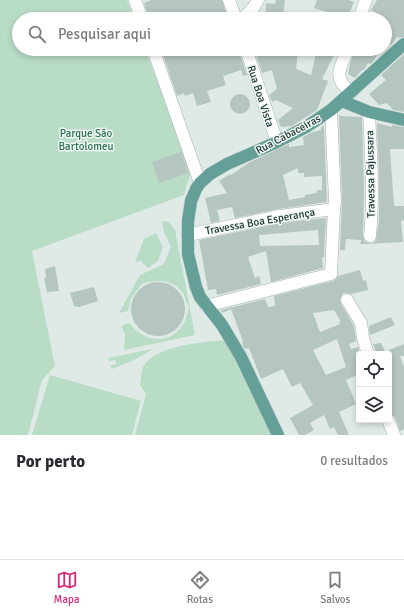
<!DOCTYPE html>
<html lang="pt">
<head>
<meta charset="utf-8">
<style>
	:root { --surface:#fff; --page:#f7f7f7; --text:#2b2b33; --muted:#7c7c81; --line:#e1e1e2; --accent:#db2777 }
	body { margin:0; font-family:Signika,sans-serif; background:var(--page); color:var(--text) }
	.controls { position:absolute; right:12px; bottom:12px; display:grid; overflow:hidden; border-radius:4px; box-shadow:0 2px 6px #0003 }
	.controls button { width:36px; height:36px; display:grid; place-items:center; padding:0; border:0; border-bottom:1px solid var(--line); background:var(--surface); color:var(--text); font:20px sans-serif }
	.list { margin:0; padding:0; list-style:none }
	h2 { display:flex; justify-content:space-between; align-items:center; height:52px; margin:0; padding:0 16px; font-size:17px }
	h2 small { font-size:13px; font-weight:400; color:var(--muted) }
	.icon { flex:none; width:22px; height:22px; fill:none; stroke:currentColor; stroke-width:2; stroke-linecap:round; stroke-linejoin:round }
	.map { position:relative; flex:none; width:404px; height:435px; overflow:hidden }
	.search { position:absolute; background:var(--surface); box-shadow:0 2px 6px #0003; left:12px; right:12px; top:12px; height:44px; display:flex; align-items:center; gap:10px; box-sizing:border-box; padding:0 14px; border-radius:22px; color:var(--muted); font-size:15px }
	.sheet { height:124px; background:var(--surface) }
	nav { display:flex; justify-content:space-around; align-items:center; box-sizing:border-box; height:56px; border-top:1px solid var(--line); background:var(--surface); font-size:11px; color:var(--muted) }
	nav a { display:grid; justify-items:center; gap:2px }
	nav .on { color:var(--accent) }
	.map>svg:first-child { display:block }
</style>
</head>
<body>
<div class="map">
<svg width="404" height="435" viewBox="0 0 404 435">
	<rect width="100%" height="100%" fill="#dfeae7"/>
	<g fill="#b8dcc6">
		<path d="M0,0H127L134,19H19V49H145L191,172L184,195L32,251L55,366L42,380L28,435H0Z"/>
		<path d="M162,221L169,222L175,230L195,335L124,350L125,333L121,326L129,323C133,327 138,333 143,335C157,343 173,339 182,326C186,322 187,314 189,308C187,303 185,297 183,293C174,279 156,279 142,284L131,298L128,311L119,313L140,275L164,264L171,247L164,232Z"/>
		<path d="M156,233L163,247L158,261L148,268L141,261L135,262L144,239Z"/>
		<path d="M227,340L274,435H135L146,394L140,385C141,380 141,371 143,367C155,345 205,342 227,340Z"/>
		<path d="M153,349L134,360L112,369L110,366L116,364L115,360L109,361L108,358Z"/>
		<path d="M50,375L141,401L132,435H32Z"/>
	</g>
	<g fill="#b5c5c0" fill-rule="evenodd">
		<path d="M151,0H222L228,19H149L144,3Z"/>
		<path d="M276,0H285L283,16H275L274,19H265L266,3L275,4Z"/>
		<path d="M317,0H349L354,2L347,19H324L327,12L314,8Z"/>
		<path d="M377,0H404V37L399,38L397,37L391,45L390,44L385,51V18L371,10Z"/>
		<path d="M161,49H238L247,75L243,76L241,70L223,76L226,85L207,91L211,102L197,106L193,93L185,96L184,93L177,96Z"/>
		<path d="M255,49H298L296,69L311,75L317,49H340L339,52L336,51L322,79L328,81L317,110L292,126L281,127L278,120L293,108L276,100L273,102L271,100L269,95L277,89L272,70L262,73L256,54Z"/>
		<path d="M355,49H380L373,62L370,64L368,63L364,70H362L355,78L348,74L350,64Z"/>
		<path d="M404,54V112L393,110L387,103L379,105L369,94L386,80L381,75Z"/>
		<circle cx="240" cy="104" r="10"/>
		<path d="M339,116L362,117L364,190L363,236L365,242L369,243H373L376,240L379,221V174L377,123L392,127V125L404,127V149H390L394,206H404V220L401,221L403,242L366,244H360L361,240L346,239L345,250H340L342,201Z"/>
		<path d="M324,126L327,202L279,209L235,218L232,207L217,210L220,221L211,223L205,198L227,193L219,181L230,174L231,175L250,162L289,144V147L304,145L303,137L313,132L321,130V127ZM298,168V173H304V177L322,176V190H317V193L305,195V197L289,200L283,175Z"/>
		<path d="M181,152L188,173L159,183L152,162Z"/>
		<path d="M326,218L324,257H322L323,268L271,282L266,251L248,257L255,278L259,276L261,284L217,295L216,289L208,290L199,240L281,223ZM318,230L319,245L260,246L259,235Z"/>
		<path d="M55,266L59,291L47,292L44,278H46L45,269Z"/>
		<path d="M360,270L363,281L366,280L368,290L351,294L343,293L340,300L341,304L354,326L356,341L349,344L351,349L358,347L359,350V374L346,380L356,404L339,412L349,435H338L334,427L330,429L324,415L310,423L314,430L305,435H299L290,418L313,405L300,383L292,387L283,369L261,379L249,348L245,349L243,346L242,341H243L231,309L222,313L221,310L265,299L268,307L275,306L274,296L333,281L336,279L338,276ZM334,310L341,322H339L340,324L320,332L313,313ZM337,339L346,367L326,375L313,350Z"/>
		<circle cx="158" cy="309" r="27"/>
		<path d="M94,287L98,301L79,307L74,306L70,293Z"/>
		<path d="M391,317L395,325L370,335L369,326Z"/>
		<path d="M381,343L386,354H377L373,344Z"/>
		<path d="M404,344V356H400L404,367V429L400,431L395,417L389,413V350Z"/>
	</g>
	<g fill="none" stroke-linecap="round" stroke-linejoin="round">
		<g stroke="#a2b2af" stroke-width="13">
			<g id="minor">
				<path d="M135,0L142,19"/>
				<path d="M229,0L236,19"/>
				<path d="M241,19C249,14 254,8 258,0"/>
				<path d="M359,19L366,0"/>
				<path d="M153,49L200,183"/>
				<path d="M246,49L277,142"/>
				<path d="M348,49C341,67 331,78 351,92"/>
				<path d="M369,112C371,154 374,195 370,236"/>
				<path d="M188,235L280,216L334,209"/>
				<path d="M347,300L361,323L363,338L368,354"/>
				<path d="M206,306L331,274L334,209L335,201L331,110"/>
				<path d="M388,420L394,435"/>
			</g>
		</g>
		<g stroke="#bcc4c3" stroke-width="13">
			<g id="major">
				<path d="M342,101L369,112L404,120"/>
				<path d="M278,435L241,357L222,325L200,297L196,287L188,254V221L191,201L196,189L200,183L210,174L227,164L277,142L306,127L331,110L404,44"/>
			</g>
		</g>
		<use href="#minor" stroke="#fff" stroke-width="12"/>
		<use href="#major" stroke="#64a098" stroke-width="12"/>
	</g>
	<g text-anchor="middle" stroke-width="3" stroke-linejoin="round" paint-order="stroke">
		<g font-size="11" fill="#213a37" stroke="#f0f7f4">
			<text transform="translate(261 96) rotate(72)" y="4">Rua Boa Vista</text>
			<text transform="translate(288 134) rotate(-28)" y="4">Rua Cabaceiras</text>
			<text transform="translate(370 174) rotate(-91)" y="4">Travessa Pajussara</text>
			<text transform="translate(260 221) rotate(-10)" y="4">Travessa Boa Esperança</text>
		</g>
		<g font-size="11" fill="#2b714f" stroke="#f0f7f4">
			<text x="86" y="137">Parque São<tspan x="86" dy="13">Bartolomeu</tspan></text>
		</g>
	</g>
</svg>
<div class="controls">
<button><svg class="icon" aria-label="locate" viewBox="0 0 24 24"><circle cx="12" cy="12" r="6"/><path d="M12 2v4M12 18v4M2 12h4M18 12h4"/></svg></button>
<button><svg class="icon" aria-label="layers" viewBox="0 0 24 24"><path d="M12 4l9 5-9 5-9-5zM3 14l9 5 9-5"/></svg></button>
</div>
<div class="search"><svg class="icon" aria-label="search" viewBox="0 0 24 24"><circle cx="10" cy="10" r="6"/><path d="M15 15l6 6"/></svg>Pesquisar aqui</div>
</div>
<section class="sheet">
<h2>Por perto<small>0 resultados</small></h2>
<ul class="list">
</ul>
</section>
<nav>
<a class="on"><svg class="icon" aria-label="map" viewBox="0 0 24 24"><path d="M3 6l6-2 6 2 6-2v14l-6 2-6-2-6 2zM9 4v14M15 6v14"/></svg>Mapa</a>
<a><svg class="icon" aria-label="directions" viewBox="0 0 24 24"><path d="M12 3l9 9-9 9-9-9zM9 14v-3h6M13 9l2 2-2 2"/></svg>Rotas</a>
<a><svg class="icon" aria-label="saved" viewBox="0 0 24 24"><path d="M7 4h10v16l-5-4-5 4z"/></svg>Salvos</a>
</nav>
</body>
</html>
